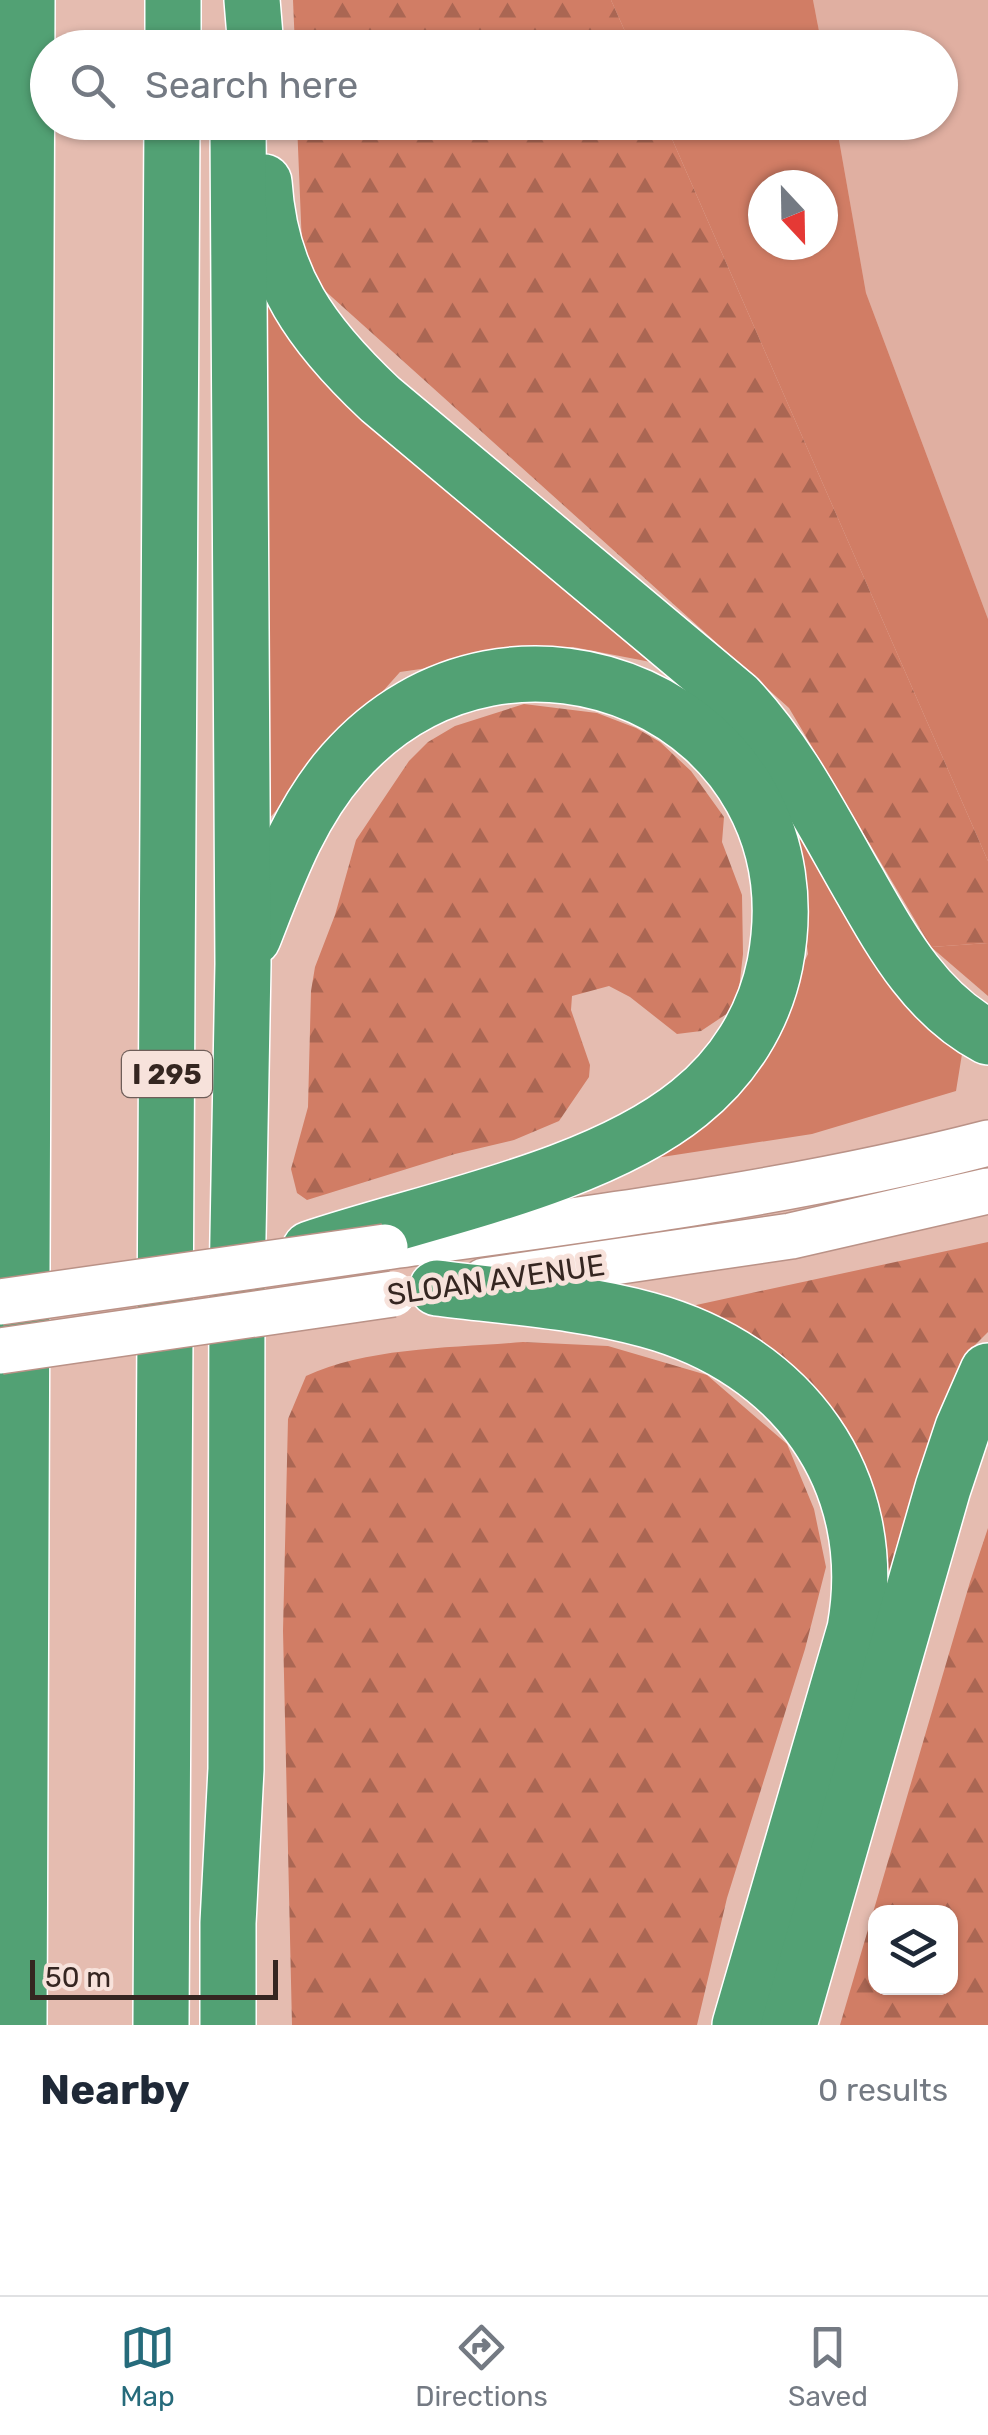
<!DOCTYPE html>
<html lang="en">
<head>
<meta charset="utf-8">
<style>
	:root { --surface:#fff; --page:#f2f2f3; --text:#1f2937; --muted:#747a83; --line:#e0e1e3; --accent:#266b7b }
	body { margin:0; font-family:Rubik,sans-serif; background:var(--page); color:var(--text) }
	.controls { position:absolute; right:30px; bottom:30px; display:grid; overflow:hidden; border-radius:20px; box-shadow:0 2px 8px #0004 }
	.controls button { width:90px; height:90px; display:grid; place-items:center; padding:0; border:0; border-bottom:2px solid var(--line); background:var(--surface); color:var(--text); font:50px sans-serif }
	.compass { position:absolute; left:748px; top:170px; width:90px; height:90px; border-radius:50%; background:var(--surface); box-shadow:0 2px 8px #0004; rotate:158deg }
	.scale { position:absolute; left:30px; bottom:25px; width:248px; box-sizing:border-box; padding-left:10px; border:5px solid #352621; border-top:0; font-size:28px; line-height:35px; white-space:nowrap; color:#352621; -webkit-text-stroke:8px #f7e2db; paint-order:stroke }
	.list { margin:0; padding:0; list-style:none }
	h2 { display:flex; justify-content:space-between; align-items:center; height:130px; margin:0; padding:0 40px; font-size:42px }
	h2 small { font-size:32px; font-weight:400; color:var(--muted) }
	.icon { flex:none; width:55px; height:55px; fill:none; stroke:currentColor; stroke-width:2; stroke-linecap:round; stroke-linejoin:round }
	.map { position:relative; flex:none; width:988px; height:2025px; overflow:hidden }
	.search { position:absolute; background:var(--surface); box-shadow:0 2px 8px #0004; left:30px; right:30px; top:30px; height:110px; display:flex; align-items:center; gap:25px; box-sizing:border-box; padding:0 35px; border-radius:55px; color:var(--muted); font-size:38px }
	.sheet { height:270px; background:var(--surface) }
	nav { display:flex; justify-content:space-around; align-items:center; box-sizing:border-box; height:140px; border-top:2px solid var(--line); background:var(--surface); font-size:28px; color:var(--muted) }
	nav a { display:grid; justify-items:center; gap:5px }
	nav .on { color:var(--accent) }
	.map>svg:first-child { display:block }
</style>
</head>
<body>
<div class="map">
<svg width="988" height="2025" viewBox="0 0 988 2025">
	<defs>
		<pattern id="forest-firs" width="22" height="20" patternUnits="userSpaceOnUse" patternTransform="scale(2.5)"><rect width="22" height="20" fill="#d17d65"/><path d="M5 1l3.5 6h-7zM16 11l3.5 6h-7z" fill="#aa6653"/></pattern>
	</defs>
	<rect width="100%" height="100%" fill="#e5bcb0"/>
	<path fill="#e0afa1" d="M813,0H988V619L866,293L836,123L940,122V48L822,47Z"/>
	<g fill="#d17d65" fill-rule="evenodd">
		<path d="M611,0H813L822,47H632Z"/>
		<path d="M665,123H836L866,293L988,619V861ZM763,185H823V245H763Z"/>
		<path d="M260,295L271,301L661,664L573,647L400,672L266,822Z"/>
		<path d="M806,830L846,913L962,1054L956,1091L812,1134L623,1163L746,1083L808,954L794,849Z"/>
		<path d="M988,943V996L931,947Z"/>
	</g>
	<g fill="url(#forest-firs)" fill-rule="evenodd">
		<path d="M293,0H611L632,47H295Z"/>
		<path d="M297,123H665L988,861V943L931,947L789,708L303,271Z"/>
		<path d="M524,704L597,713L636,728L660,742L691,771L724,817L722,842L742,895L743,954L737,1007L701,1031L677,1034L630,997L609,986L572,996L571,1010L590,1065L589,1077L559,1121L514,1140L455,1154L307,1200L297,1193L291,1169L308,1107L311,991L315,967L335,915L356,840L409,761L428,742L455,726Z"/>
		<path d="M988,1242V1332L970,1350L890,1577L864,1463L756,1337L687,1307Z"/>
		<path d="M523,1342L608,1346L707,1375L787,1444L814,1509L826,1567L805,1649L727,1898L697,2025H292L283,1631L288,1419L306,1376C368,1347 455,1348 523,1342Z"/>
		<path d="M988,1528V2025H840L970,1582ZM876,1912H950V1988H876Z"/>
	</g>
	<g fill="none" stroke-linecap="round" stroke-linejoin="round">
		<g stroke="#ba9287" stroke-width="48">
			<g id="secondary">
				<path d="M385,1247C587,1219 790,1194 988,1143"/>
				<path d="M484,1281L791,1236L988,1191"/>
			</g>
		</g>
		<g stroke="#fff" stroke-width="58">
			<g id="motorway">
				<path d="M252,0L256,48"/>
				<path d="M173,48V0"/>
				<path d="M264,182C270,278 312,335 380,399L737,698C787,751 820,816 856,879C891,940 924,1003 988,1037"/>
				<path d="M253,938C277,877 299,814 343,764C511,572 824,710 775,964C764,1019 733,1068 689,1103C595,1179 426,1210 310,1249"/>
				<path d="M437,1288C507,1297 580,1301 648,1320C791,1359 882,1479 855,1629L740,2025"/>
				<path d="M19,2025L27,0"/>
				<path d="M161,2025L172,122"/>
				<path d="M228,2025V1923L236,1769L237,1290L243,964L238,122"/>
				<path d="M789,2025L943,1488L963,1428L988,1371"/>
			</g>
		</g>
		<use href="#secondary" stroke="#fff" stroke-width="45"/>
		<use href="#motorway" stroke="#52a174" stroke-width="55"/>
		<g stroke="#ba9287" stroke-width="48" stroke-linecap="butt">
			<g id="secondary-bridge">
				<path d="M0,1302L385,1247"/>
				<path d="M0,1351L393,1294"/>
			</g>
		</g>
		<use href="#secondary-bridge" stroke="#fff" stroke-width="45"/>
	</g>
	<g text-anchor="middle" stroke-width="10" stroke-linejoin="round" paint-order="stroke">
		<rect fill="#f7e2db" stroke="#6f5e59" stroke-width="2.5" x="122" y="1051" width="90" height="46" rx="8"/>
		<g font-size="28" font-weight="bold" fill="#352621">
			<text x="167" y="1084">I 295</text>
		</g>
		<g font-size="30" fill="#352621" stroke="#f7e2db">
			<text transform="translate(496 1280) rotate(-8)" y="10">SLOAN AVENUE</text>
		</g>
	</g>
</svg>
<div class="controls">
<button><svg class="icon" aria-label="layers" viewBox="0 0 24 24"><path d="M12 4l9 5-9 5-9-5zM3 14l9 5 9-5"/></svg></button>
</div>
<svg class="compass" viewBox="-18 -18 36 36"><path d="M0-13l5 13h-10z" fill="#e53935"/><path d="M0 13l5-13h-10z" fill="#747a83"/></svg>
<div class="scale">50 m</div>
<div class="search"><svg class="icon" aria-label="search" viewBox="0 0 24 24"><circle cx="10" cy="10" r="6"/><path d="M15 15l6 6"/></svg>Search here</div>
</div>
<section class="sheet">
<h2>Nearby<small>0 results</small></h2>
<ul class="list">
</ul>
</section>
<nav>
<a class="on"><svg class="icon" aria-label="map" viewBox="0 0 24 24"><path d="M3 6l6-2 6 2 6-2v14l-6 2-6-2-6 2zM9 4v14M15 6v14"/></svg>Map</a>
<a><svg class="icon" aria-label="directions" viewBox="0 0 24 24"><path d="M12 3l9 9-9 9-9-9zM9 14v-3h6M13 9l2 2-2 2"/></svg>Directions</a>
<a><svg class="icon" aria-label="saved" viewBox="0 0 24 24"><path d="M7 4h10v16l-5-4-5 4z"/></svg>Saved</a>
</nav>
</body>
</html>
